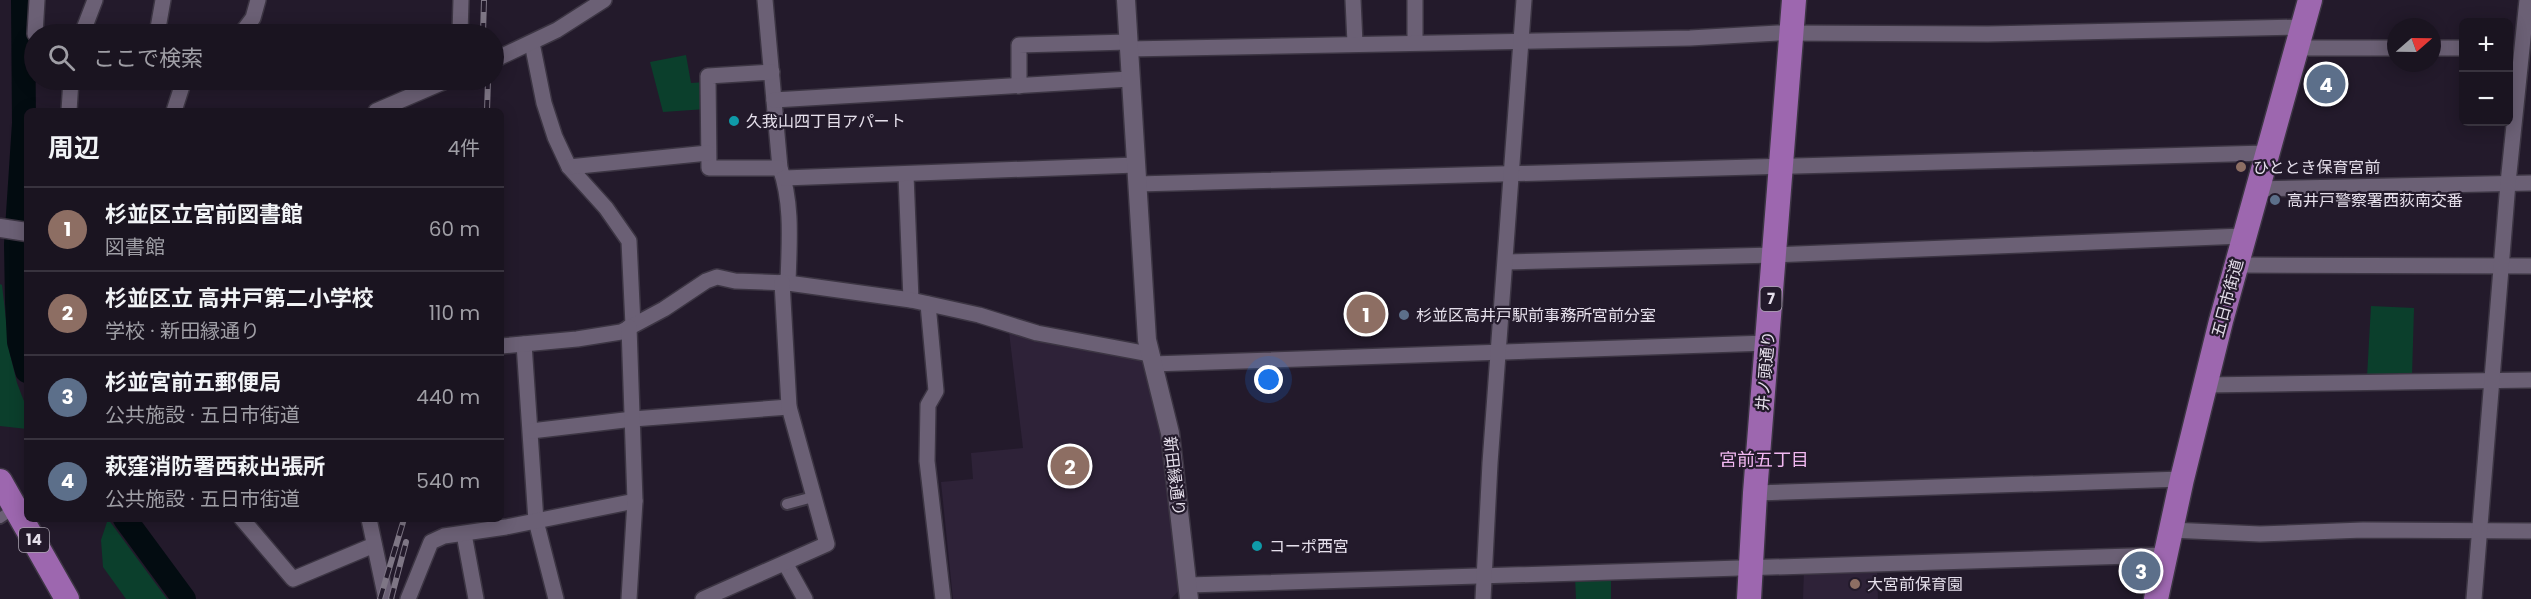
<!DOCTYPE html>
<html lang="ja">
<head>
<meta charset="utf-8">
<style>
	:root { --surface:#1a1420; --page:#27212d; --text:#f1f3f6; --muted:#9f9ea5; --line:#38333e; --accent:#f18af4 }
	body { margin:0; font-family:Poppins,"Noto Sans JP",sans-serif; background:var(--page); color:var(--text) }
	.controls { position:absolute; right:18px; top:18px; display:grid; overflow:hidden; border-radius:9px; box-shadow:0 3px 15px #0003 }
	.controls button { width:54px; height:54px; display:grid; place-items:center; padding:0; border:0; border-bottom:2px solid var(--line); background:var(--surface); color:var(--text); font:30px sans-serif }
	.compass { position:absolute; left:2387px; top:18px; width:54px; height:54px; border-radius:50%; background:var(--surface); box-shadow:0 3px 15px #0003; rotate:70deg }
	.you { position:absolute; left:1269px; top:380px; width:21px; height:21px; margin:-15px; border:4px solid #fff; border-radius:50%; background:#1a73e8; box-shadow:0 0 0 9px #1a73e833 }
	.badge { display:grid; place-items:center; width:39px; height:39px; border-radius:50%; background:var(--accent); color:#fff; font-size:20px; font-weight:700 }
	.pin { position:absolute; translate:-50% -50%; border:3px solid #fff; box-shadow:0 2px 6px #0006 }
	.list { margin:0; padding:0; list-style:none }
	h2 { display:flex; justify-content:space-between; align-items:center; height:78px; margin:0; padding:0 24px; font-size:26px }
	h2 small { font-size:20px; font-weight:400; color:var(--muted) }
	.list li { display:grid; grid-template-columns:39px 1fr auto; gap:18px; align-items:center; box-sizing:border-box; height:84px; padding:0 24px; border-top:2px solid var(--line) }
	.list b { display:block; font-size:22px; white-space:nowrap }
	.list p { margin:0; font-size:20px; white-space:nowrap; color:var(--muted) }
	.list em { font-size:20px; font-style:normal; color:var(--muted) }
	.icon { flex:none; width:33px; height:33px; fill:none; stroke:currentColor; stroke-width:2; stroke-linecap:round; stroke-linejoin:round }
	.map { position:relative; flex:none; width:2531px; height:599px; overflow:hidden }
	.search { position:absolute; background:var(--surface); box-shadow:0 3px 15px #0003; left:24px; top:24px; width:480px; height:66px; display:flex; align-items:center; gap:15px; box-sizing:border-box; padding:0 21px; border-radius:33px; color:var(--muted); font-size:22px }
	.panel { position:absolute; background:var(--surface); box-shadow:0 3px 15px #0003; left:24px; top:108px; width:480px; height:414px; border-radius:9px }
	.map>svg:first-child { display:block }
</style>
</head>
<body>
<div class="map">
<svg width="2531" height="599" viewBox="0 0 2531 599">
	<rect width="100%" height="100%" fill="#231a2b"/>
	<g fill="#2e2238">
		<path d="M1009,332L1144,360L1162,431L1180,589L1171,599H953L941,482L973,479L971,453L1023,448Z"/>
		<path d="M1804,569H1877L1878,599H1803Z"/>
	</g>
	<g fill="#0b3f2c">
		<path d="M686,55L691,83L706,82V109L663,112L650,62Z"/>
		<path d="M0,284L2,285L10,354L17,383L27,409V429L0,426Z"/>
		<path d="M2371,306L2414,308L2412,376L2367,377Z"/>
		<path d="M108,519L167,599H126L103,567L101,540Z"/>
		<path d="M1611,575V599H1576L1575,577Z"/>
	</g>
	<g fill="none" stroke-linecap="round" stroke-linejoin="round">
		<g stroke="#030c11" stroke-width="24">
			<path d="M23,0L24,123L16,244L17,302L19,342L27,371"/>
			<path d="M125,519L184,599"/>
		</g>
		<g stroke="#3c3543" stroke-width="14">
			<g id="pedestrian">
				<path d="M787,504L813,497"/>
				<path d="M0,518L15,508"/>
			</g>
		</g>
		<g stroke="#3c3543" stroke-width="18">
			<g id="minor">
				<path d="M765,0L780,168C793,204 789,245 788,283"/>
				<path d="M1353,0L1355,43"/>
				<path d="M1415,0V42"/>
				<path d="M35,34L37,0"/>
				<path d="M82,34L95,0"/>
				<path d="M157,34L163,0"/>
				<path d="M241,34L253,18L258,0"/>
				<path d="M460,34L461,0"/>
				<path d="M532,43L544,103L555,137L569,167L606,208L629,241L633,325"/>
				<path d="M2297,48H2396"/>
				<path d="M2432,48H2464"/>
				<path d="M1128,49L1690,38L1778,33L1988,34L2303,27"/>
				<path d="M494,60L557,30L604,0"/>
				<path d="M772,72L708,76L709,168H780"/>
				<path d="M1019,86V45L1128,42"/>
				<path d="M774,100L1130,79"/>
				<path d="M69,111L71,80"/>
				<path d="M174,111L184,80"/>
				<path d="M376,111L448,80"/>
				<path d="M569,167L708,153"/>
				<path d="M906,175L911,300"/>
				<path d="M784,178L1136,165"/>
				<path d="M1138,184L2266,153"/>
				<path d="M2256,189L2531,183"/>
				<path d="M1506,262L1774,255L2243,236"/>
				<path d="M2236,265L2531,266"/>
				<path d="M928,304L936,391L928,405L927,461L943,599"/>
				<path d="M524,344L536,521L556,599"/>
				<path d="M501,346L577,339L621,332L664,309L706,281L717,277L735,281L788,283L911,300L979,315L1037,333L1149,354"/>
				<path d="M1152,364L1767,343"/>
				<path d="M2205,385L2531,380"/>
				<path d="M531,431L633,419L789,407"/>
				<path d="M1755,493L2182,479"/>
				<path d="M242,519L293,579L374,545"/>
				<path d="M369,519L386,599"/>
				<path d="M2170,530L2260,534L2363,530L2531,531"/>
				<path d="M464,534L476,599"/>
				<path d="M785,563L805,599"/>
				<path d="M1188,585L2165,555"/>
				<path d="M408,599L431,542L444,536L506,527L635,501"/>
				<path d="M629,599L635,501L629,327"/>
				<path d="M703,599L827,544L789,407L782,282"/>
				<path d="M1483,599L1490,463L1524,0"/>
				<path d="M2474,599L2508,183L2527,0"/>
			</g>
		</g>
		<g stroke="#3c3543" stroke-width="21">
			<g id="tertiary">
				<path d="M1126,0L1147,340L1170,433L1189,599"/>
				<path d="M0,228L27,232"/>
			</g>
		</g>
		<g stroke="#3c3543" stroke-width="27">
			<g id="primary">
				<path d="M0,481L67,599"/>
				<path d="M1749,599L1755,493L1794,0"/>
				<path d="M2156,599L2182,479L2221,321L2310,0"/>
			</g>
		</g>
		<use href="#pedestrian" stroke="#6b6075" stroke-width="10"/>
		<use href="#minor" stroke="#6b6075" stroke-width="15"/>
		<use href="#tertiary" stroke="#6b6075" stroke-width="18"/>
		<use href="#primary" stroke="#9d67af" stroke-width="24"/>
		<g stroke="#7e7685" stroke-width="6">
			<g id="rail">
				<path d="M483,34L484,0"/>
				<path d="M487,111L488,80"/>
				<path d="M380,599L404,519"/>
				<path d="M391,599L406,542"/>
			</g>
		</g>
		<use href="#rail" stroke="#231a2b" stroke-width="4" stroke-dasharray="11" stroke-linecap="butt"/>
	</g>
	<g fill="#0f9aa8" stroke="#231a2b" stroke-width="2">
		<circle cx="734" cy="121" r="6"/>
		<circle cx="1257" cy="546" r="6"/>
	</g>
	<g fill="#8d6e63" stroke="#231a2b" stroke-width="2">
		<circle cx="2241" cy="167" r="6"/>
		<circle cx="1855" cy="584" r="6"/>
	</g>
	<g fill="#5c6f8a" stroke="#231a2b" stroke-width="2">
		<circle cx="2275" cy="200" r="6"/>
		<circle cx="1404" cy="315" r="6"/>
	</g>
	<g text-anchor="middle" stroke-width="4.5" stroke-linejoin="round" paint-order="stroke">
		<g fill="#231a2b" stroke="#aba4b1" stroke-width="1.5">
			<rect x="1760.5" y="287" width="21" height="24" rx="4.5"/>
			<rect x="19" y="528" width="30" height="24" rx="4.5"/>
		</g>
		<g font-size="15" font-weight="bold" fill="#e5dfeb">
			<text x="1771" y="304">7</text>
			<text x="34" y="545">14</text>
		</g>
		<g font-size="16" fill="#e5dfeb" stroke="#231a2b" text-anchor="start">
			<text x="746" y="127">久我山四丁目アパート</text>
			<text x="2253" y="173">ひととき保育宮前</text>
			<text x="2287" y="206">高井戸警察署西荻南交番</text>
			<text x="1416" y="321">杉並区高井戸駅前事務所宮前分室</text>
			<text x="1269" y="552">コーポ西宮</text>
			<text x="1867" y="590">大宮前保育園</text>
		</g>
		<g font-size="16" fill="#e5dfeb" stroke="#231a2b">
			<text transform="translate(2227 298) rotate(-75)" y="6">五日市街道</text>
			<text transform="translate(1765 371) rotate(-85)" y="6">井ノ頭通り</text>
			<text transform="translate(1175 476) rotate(83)" y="6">新田縁通り</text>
		</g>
		<g font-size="18" fill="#f1b8f1" stroke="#231a2b">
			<text x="1764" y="466">宮前五丁目</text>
		</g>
	</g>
</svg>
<div class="controls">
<button>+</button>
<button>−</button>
</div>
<svg class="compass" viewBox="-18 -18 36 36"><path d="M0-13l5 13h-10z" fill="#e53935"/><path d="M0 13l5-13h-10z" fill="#9f9ea5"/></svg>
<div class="you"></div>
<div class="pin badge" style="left:1366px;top:314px;background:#8d6e63">1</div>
<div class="pin badge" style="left:1070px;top:466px;background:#8d6e63">2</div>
<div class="pin badge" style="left:2141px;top:571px;background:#5c6f8a">3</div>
<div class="pin badge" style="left:2326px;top:84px;background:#5c6f8a">4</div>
<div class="search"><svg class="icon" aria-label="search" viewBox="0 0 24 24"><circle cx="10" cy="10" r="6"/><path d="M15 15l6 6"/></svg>ここで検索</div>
<section class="panel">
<h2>周辺<small>4件</small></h2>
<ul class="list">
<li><span class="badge" style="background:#8d6e63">1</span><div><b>杉並区立宮前図書館</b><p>図書館</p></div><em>60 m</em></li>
<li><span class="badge" style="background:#8d6e63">2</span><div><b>杉並区立 高井戸第二小学校</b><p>学校 · 新田縁通り</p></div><em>110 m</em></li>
<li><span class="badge" style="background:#5c6f8a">3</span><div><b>杉並宮前五郵便局</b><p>公共施設 · 五日市街道</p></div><em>440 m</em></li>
<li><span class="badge" style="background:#5c6f8a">4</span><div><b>萩窪消防署西萩出張所</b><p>公共施設 · 五日市街道</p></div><em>540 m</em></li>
</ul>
</section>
</div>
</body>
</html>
